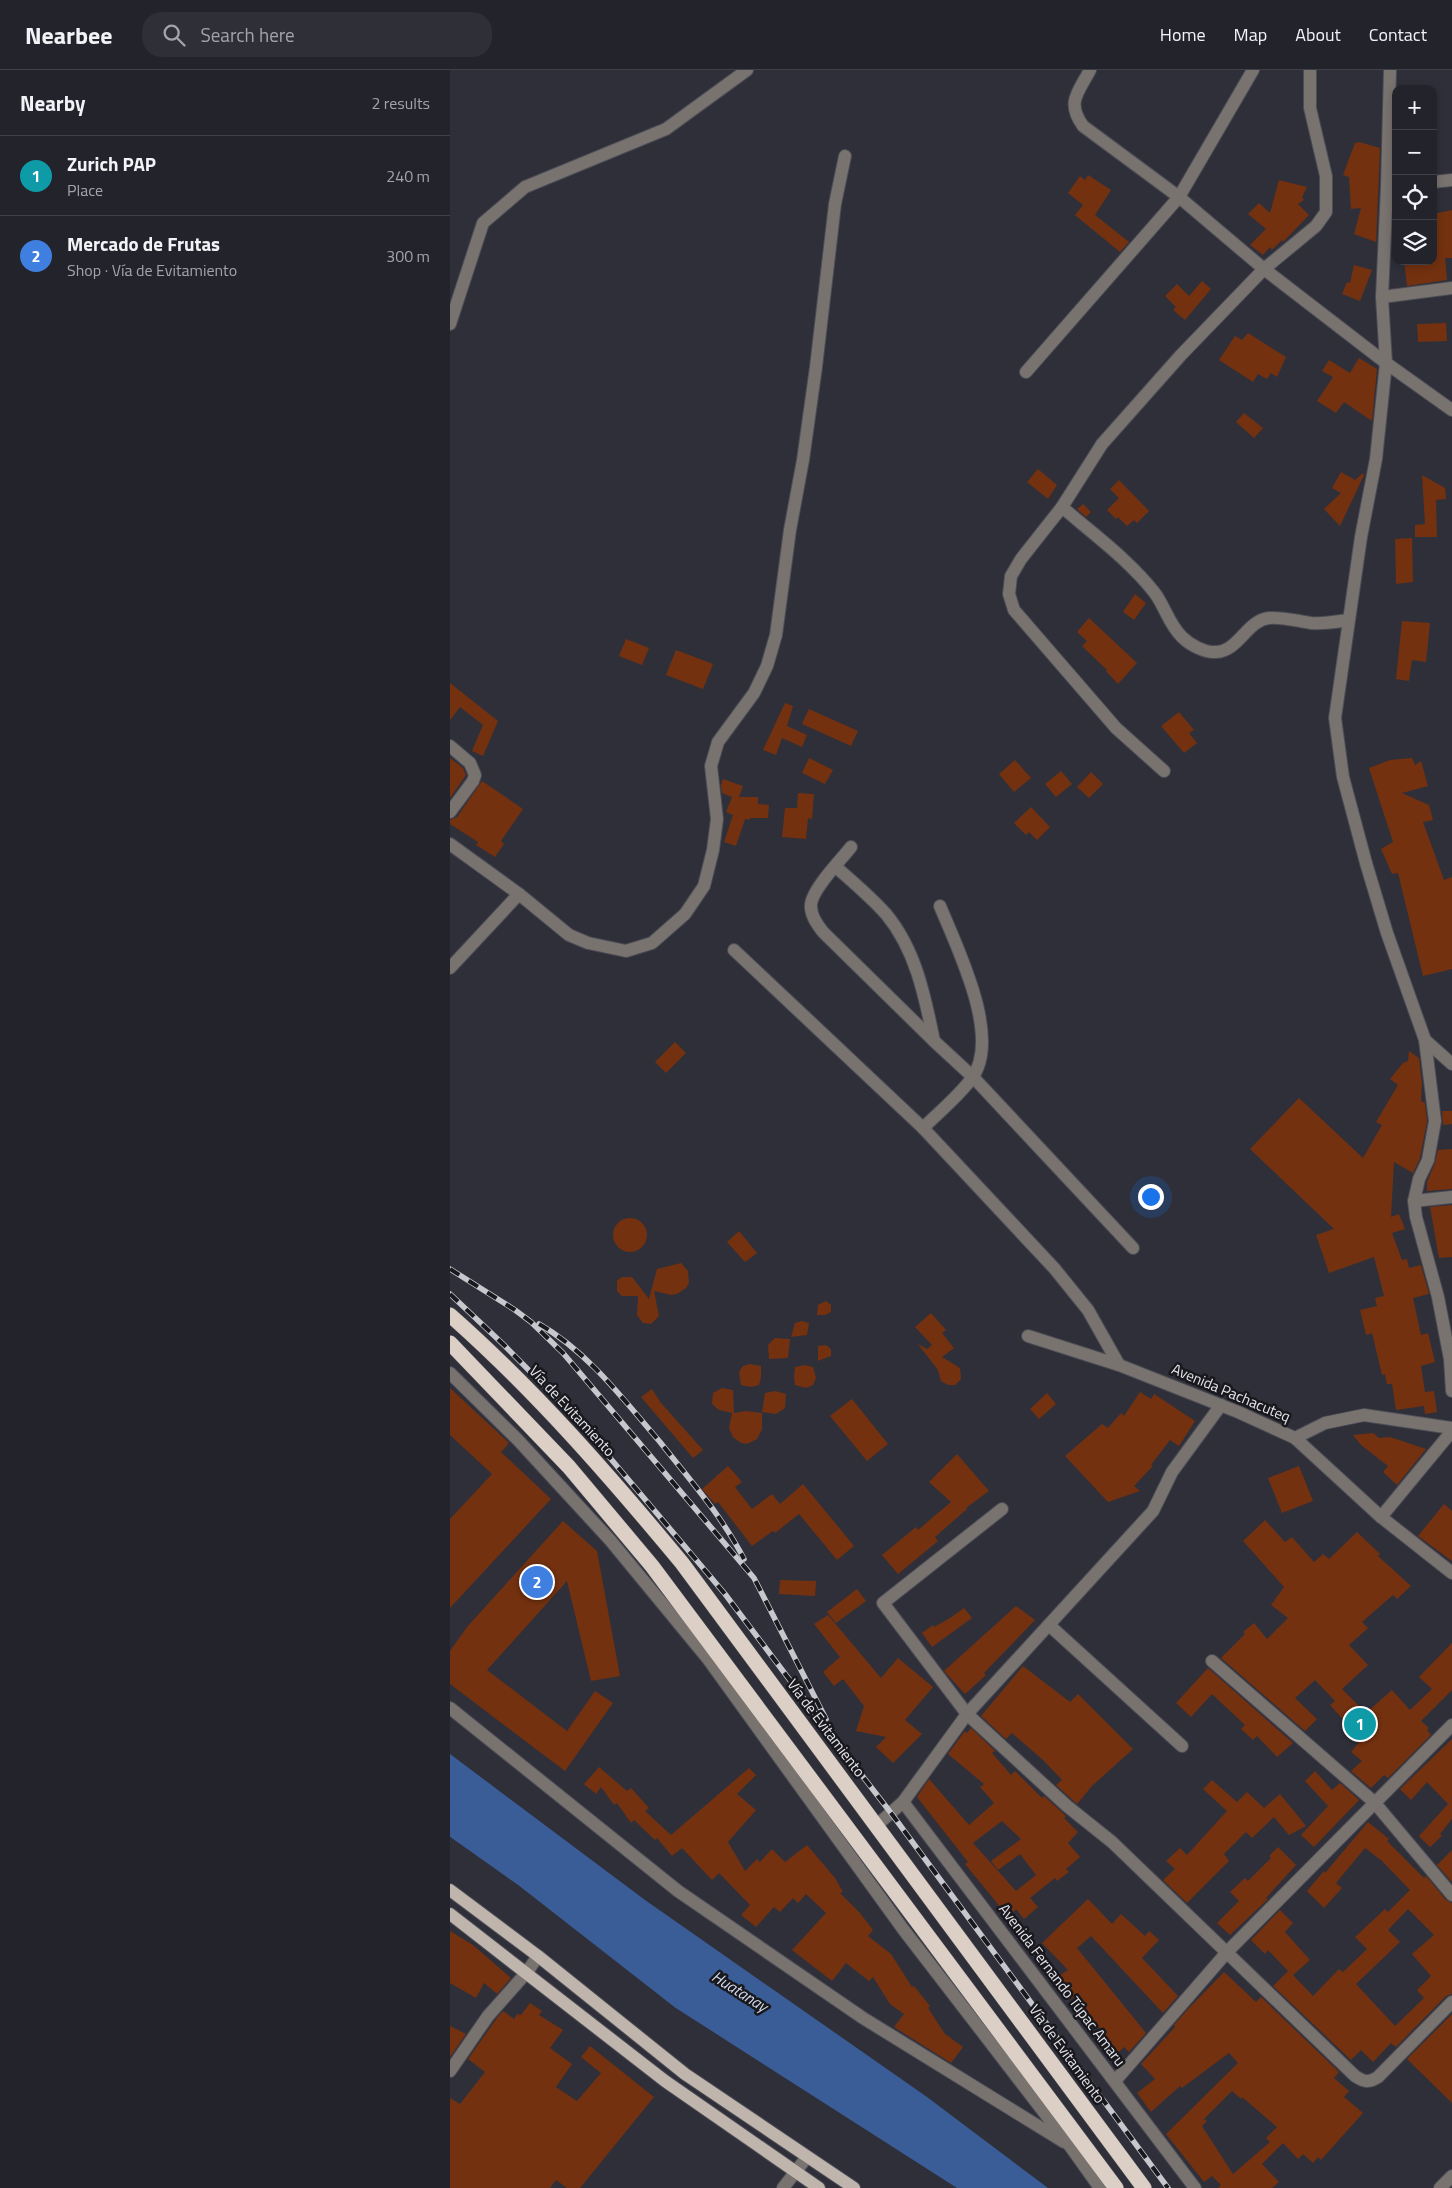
<!DOCTYPE html>
<html lang="en">
<head>
<meta charset="utf-8">
<style>
	:root { --surface:#23232c; --page:#2f2f38; --text:#f1f3f6; --muted:#a3a4a9; --line:#404048; --accent:#8c9099 }
	body { margin:0; font-family:"Titillium Web",sans-serif; background:var(--page); color:var(--text) }
	.controls { position:absolute; right:15px; top:15px; display:grid; overflow:hidden; border-radius:10px; box-shadow:0 2px 8px #0003 }
	.controls button { width:45px; height:45px; display:grid; place-items:center; padding:0; border:0; border-bottom:1px solid var(--line); background:var(--surface); color:var(--text); font:25px sans-serif }
	.you { position:absolute; left:700px; top:1126px; width:18px; height:18px; margin:-12px; border:4px solid #fff; border-radius:50%; background:#1a73e8; box-shadow:0 0 0 8px #1a73e833 }
	.badge { display:grid; place-items:center; width:32px; height:32px; border-radius:50%; background:var(--accent); color:#fff; font-size:16px; font-weight:700 }
	.pin { position:absolute; translate:-50% -50%; border:2px solid #fff; box-shadow:0 1px 5px #0006 }
	.list { margin:0; padding:0; list-style:none }
	h2 { display:flex; justify-content:space-between; align-items:center; height:65px; margin:0; padding:0 20px; font-size:21px }
	h2 small { font-size:16px; font-weight:400; color:var(--muted) }
	.list li { display:grid; grid-template-columns:32px 1fr auto; gap:15px; align-items:center; box-sizing:border-box; height:80px; padding:0 20px; border-top:1px solid var(--line) }
	.list b { display:block; font-size:19px; white-space:nowrap }
	.list p { margin:0; font-size:16px; white-space:nowrap; color:var(--muted) }
	.list em { font-size:16px; font-style:normal; color:var(--muted) }
	.icon { flex:none; width:28px; height:28px; fill:none; stroke:currentColor; stroke-width:2; stroke-linecap:round; stroke-linejoin:round }
	.map { position:relative; flex:none; width:1002px; height:2118px; overflow:hidden }
	header { display:flex; align-items:center; gap:30px; box-sizing:border-box; height:70px; padding:0 25px; background:var(--surface); border-bottom:1px solid var(--line) }
	header strong { font-size:24px }
	nav { display:flex; gap:28px; margin-inline-start:auto; font-size:18px }
	.search { width:350px; height:45px; background:var(--page); display:flex; align-items:center; gap:12px; box-sizing:border-box; padding:0 18px; border-radius:20px; color:var(--muted); font-size:19px }
	main { display:flex }
	aside { flex:1; background:var(--surface) }
	.map>svg:first-child { display:block }
</style>
</head>
<body>
<header>
<strong>Nearbee</strong>
<div class="search"><svg class="icon" aria-label="search" viewBox="0 0 24 24"><circle cx="10" cy="10" r="6"/><path d="M15 15l6 6"/></svg>Search here</div>
<nav><a>Home</a><a>Map</a><a>About</a><a>Contact</a></nav>
</header>
<main>
<aside>
<h2>Nearby<small>2 results</small></h2>
<ul class="list">
<li><span class="badge" style="background:#0f9aa8">1</span><div><b>Zurich PAP</b><p>Place</p></div><em>240 m</em></li>
<li><span class="badge" style="background:#3f7fe0">2</span><div><b>Mercado de Frutas</b><p>Shop · Vía de Evitamiento</p></div><em>300 m</em></li>
</ul>
</aside>
<div class="map">
<svg width="1002" height="2118" viewBox="0 0 1002 2118">
	<rect width="100%" height="100%" fill="#2f2f3a"/>
	<path fill="#3a5d97" d="M0,1684L195,1830L477,2027L598,2118H530L523,2111L234,1926L79,1805L0,1749Z"/>
	<g fill="none" stroke-linecap="round" stroke-linejoin="round">
		<path stroke="#3a5d97" stroke-width="29" d="M0,1749L79,1805L234,1926L523,2111L530,2118"/>
	</g>
	<g fill="#733110" fill-rule="evenodd">
		<path d="M909,72L930,78L926,172L904,164L911,138L901,139L899,107L893,105L905,73Z"/>
		<path d="M638,105L661,120L645,145L679,172L670,182L625,145L633,135L618,123L630,106L635,110Z"/>
		<path d="M829,110L857,117L852,127L854,130L848,134L859,145L833,172L832,170L822,180L820,177L813,185L800,175L816,159L798,144L809,133L820,143Z"/>
		<path d="M1002,140V188H995L997,210L957,216L954,191H983V144Z"/>
		<path d="M904,195L922,200L910,231L892,224L897,212L900,213Z"/>
		<path d="M752,211L761,219L735,250L723,240L726,237L715,226L727,214L739,226Z"/>
		<path d="M996,253L997,271L968,272L967,254Z"/>
		<path d="M798,263L836,287L827,307L821,303L817,309L808,304L803,312L769,290L785,266L792,270Z"/>
		<path d="M909,288L927,299L922,351L894,332L886,343L867,331L883,307L872,301L879,290L900,303Z"/>
		<path d="M794,343L813,358L804,368L786,352Z"/>
		<path d="M588,399L607,415L598,429L577,412Z"/>
		<path d="M891,402L905,410L913,403L914,405L890,456L874,439L891,423L882,418Z"/>
		<path d="M972,405L995,418L996,429L986,430L987,467H965V455L975,454Z"/>
		<path d="M669,410L699,441L687,453L684,450L677,456L668,447L666,449L657,440L669,428L660,419Z"/>
		<path d="M633,434L641,442L636,447L627,439Z"/>
		<path d="M962,468L963,512L946,514L945,469Z"/>
		<path d="M685,524L696,533L684,550L673,542Z"/>
		<path d="M639,548L687,593L668,614L656,601L657,600L632,576L637,571L627,562Z"/>
		<path d="M952,551L980,553L976,592L962,590L959,611L946,609Z"/>
		<path d="M176,569L199,578L192,595L169,586Z"/>
		<path d="M226,580L263,594L253,619L216,605Z"/>
		<path d="M0,613L48,651L33,686L22,681L33,655L10,637L0,650Z"/>
		<path d="M335,633L343,636L337,656L357,665L352,677L332,668L326,685L313,680Z"/>
		<path d="M359,639L408,661L401,676L352,654Z"/>
		<path d="M729,642L744,660L739,663L747,673L734,683L711,656Z"/>
		<path d="M0,688L13,698L16,705L0,728Z"/>
		<path d="M359,688L383,700L375,714L352,703Z"/>
		<path d="M962,688L965,695L971,691L978,716L952,723L979,735L983,750L973,752L994,810L1002,807V899L973,906L948,803L942,804L931,779L943,772L919,698L940,690Z"/>
		<path d="M565,690L581,708L564,722L549,704Z"/>
		<path d="M611,701L622,714L606,727L595,714Z"/>
		<path d="M641,702L653,714L639,728L627,717Z"/>
		<path d="M273,709L293,716L289,727H308V734L319,735L318,748H300L299,750L295,749L286,776L274,772L283,745L276,742L282,727L272,723L271,715Z"/>
		<path d="M32,711L73,739L51,771L54,774L45,787L26,775L28,772L0,754V750L7,747Z"/>
		<path d="M348,723L364,724L362,749L358,748L356,769L332,767L335,738H347Z"/>
		<path d="M581,737L600,757L587,770L579,762L576,765L564,753Z"/>
		<path d="M225,972L236,983L216,1003L205,992Z"/>
		<path d="M959,981L969,988L972,1014L971,1031L975,1033L977,1051L970,1088L963,1103L944,1092L941,1147L949,1144L955,1159L942,1163L952,1190L957,1189L959,1198L971,1195L979,1224L963,1228L971,1265L978,1263L985,1292L971,1296L975,1322L984,1321L987,1342L975,1344L974,1336L946,1340L942,1314H937L935,1304L932,1305L922,1263L916,1265L910,1240L927,1236L925,1228L934,1226L924,1187L879,1203L866,1165L884,1159L800,1079L849,1028L913,1088L932,1055L926,1052L948,1015L940,1009L953,993L958,991Z"/>
		<path d="M992,1041H1002V1054L993,1055Z"/>
		<path d="M1002,1079V1119L977,1121V1112L985,1093L988,1080Z"/>
		<path d="M1002,1135V1187L989,1188L980,1137Z"/>
		<circle cx="180" cy="1165" r="17"/>
		<path d="M289,1161L307,1183L295,1192L277,1172Z"/>
		<path d="M231,1193L238,1201L239,1213L236,1218L227,1224L221,1225L204,1221L209,1246L201,1254L193,1253L187,1245L188,1226H172L167,1221V1211L172,1207H182L199,1229L207,1199Z"/>
		<path d="M376,1231L381,1235V1242L375,1245H367L368,1235Z"/>
		<path d="M481,1243L496,1260L492,1263L504,1278L492,1287L510,1298L511,1309L505,1315H498L491,1311L488,1300L468,1274L477,1279L482,1275L465,1257Z"/>
		<path d="M352,1251L359,1253L357,1265L341,1267L345,1253Z"/>
		<path d="M325,1268L340,1269L338,1288L319,1289L318,1275Z"/>
		<path d="M376,1275L381,1279V1286L368,1291V1276Z"/>
		<path d="M300,1294L311,1296V1307L309,1315L301,1317L291,1315L289,1302L293,1296Z"/>
		<path d="M355,1295L363,1297L366,1308L363,1315L356,1318L345,1315L344,1307L345,1297Z"/>
		<path d="M0,1318L59,1373L51,1382L101,1429L0,1538V1449L42,1404L0,1365Z"/>
		<path d="M272,1318L283,1320L284,1343L296,1341L312,1343V1359L307,1369L297,1374L291,1373L283,1367L279,1358L282,1343H283L269,1340L262,1334L263,1323Z"/>
		<path d="M202,1319L211,1333L253,1380L243,1388L191,1327Z"/>
		<path d="M325,1321L336,1324L335,1338L326,1344L312,1342L315,1323Z"/>
		<path d="M690,1322L701,1329L704,1324L745,1351L729,1376L720,1370L701,1395L703,1396L684,1416L690,1421L658,1432L615,1386L652,1354L658,1358L671,1343L674,1346Z"/>
		<path d="M597,1323L606,1334L589,1349L580,1339Z"/>
		<path d="M402,1329L438,1374L417,1391L380,1346Z"/>
		<path d="M923,1363L929,1368L940,1367L976,1379L947,1415L933,1402L938,1396L911,1375L903,1365Z"/>
		<path d="M507,1384L539,1421L516,1438L517,1439L485,1467L488,1471L448,1504L432,1485L466,1457L468,1460L501,1432L479,1412Z"/>
		<path d="M278,1396L292,1412L285,1417L302,1439L322,1424L330,1434L353,1414L404,1476L387,1490L349,1444L325,1463L323,1461L302,1476L268,1432L265,1434L252,1419Z"/>
		<path d="M849,1396L863,1431L832,1443L818,1408Z"/>
		<path d="M994,1434L1002,1441V1491L968,1466Z"/>
		<path d="M815,1450L835,1472L842,1467L864,1492L873,1484L879,1489L907,1462L930,1484L928,1486L961,1516L947,1529L943,1525L912,1552L918,1558L899,1575L918,1595L892,1619L916,1643L942,1620L960,1640L982,1619L969,1607L1002,1573V1620L971,1651L979,1658L977,1660L981,1665L938,1708L934,1705L921,1718L901,1701L912,1691L901,1682L910,1671L895,1657L898,1655L880,1635L885,1631L865,1610L845,1628L867,1649L855,1661L771,1588L795,1564L793,1562L804,1553L817,1569L838,1548L821,1535L834,1517L793,1471Z"/>
		<path d="M113,1451L147,1481L170,1606L141,1611L117,1511L37,1600L117,1661L145,1621L163,1633L115,1701L0,1614V1581L17,1557Z"/>
		<path d="M330,1510L366,1511L365,1526L329,1524Z"/>
		<path d="M407,1519L416,1531L386,1553L377,1542Z"/>
		<path d="M566,1536L585,1550L534,1603L536,1605L515,1624L494,1601Z"/>
		<path d="M514,1538L522,1548L482,1577L472,1563L483,1555L484,1557L500,1548Z"/>
		<path d="M378,1545L431,1608L448,1588L483,1617L455,1650L472,1664L443,1693L426,1677L436,1667L406,1661L414,1636L393,1609L384,1616L373,1602L390,1587L364,1554Z"/>
		<path d="M573,1596L620,1632L628,1624L683,1679L642,1716L627,1734L606,1715L612,1710L593,1690L562,1663L556,1669L531,1646Z"/>
		<path d="M758,1598L843,1673L827,1687L807,1666L803,1670L791,1659L795,1655L762,1624L741,1647L726,1633Z"/>
		<path d="M521,1658L545,1681L542,1683L561,1705L565,1701L592,1728L594,1726L616,1746L614,1748L628,1762L618,1773L630,1787L616,1799L619,1802L607,1811L605,1808L580,1828L588,1837L574,1849L566,1839L560,1846L551,1838L515,1794L518,1792L467,1727L479,1709L519,1755L544,1733L530,1717L534,1714L498,1684L515,1661L517,1663ZM552,1751L571,1769L541,1791L548,1800L570,1784L586,1805L566,1821L523,1773Z"/>
		<path d="M1002,1669V1749L990,1764L992,1766L980,1777L969,1766L998,1734L977,1712L961,1730L950,1719Z"/>
		<path d="M149,1697L177,1721L181,1718L199,1738L195,1741L221,1765L299,1698L306,1705L287,1724L306,1740L278,1772L295,1801L307,1789L310,1792L322,1779L335,1792L357,1775L385,1808L393,1822L390,1823L410,1843L423,1860L418,1866L441,1884L462,1917L464,1916L480,1936L478,1938L495,1964L513,1977L501,1993L444,1957L454,1944L440,1934L423,1907L419,1911L396,1893L382,1911L342,1880L376,1843L356,1824L348,1833L343,1828L330,1842L324,1837L306,1857L291,1845L300,1835L269,1803L262,1810L232,1778L222,1786L207,1768L205,1770L184,1750L181,1753L167,1733L164,1735L151,1717L146,1724L134,1714Z"/>
		<path d="M865,1701L882,1720L890,1713L909,1730L864,1777L851,1765L878,1736L855,1711Z"/>
		<path d="M762,1710L787,1732L797,1722L814,1738L830,1724L856,1756L839,1765L824,1747L802,1768L796,1762L774,1784L779,1791L737,1833L713,1810L725,1799L716,1791L730,1778L737,1785L777,1741L753,1719Z"/>
		<path d="M918,1752L939,1769L937,1771L974,1808L976,1806L996,1830L1002,1833V1924L996,1926L946,1977L941,1973L923,1992L911,1980L901,1990L823,1916L838,1901L818,1880L815,1884L801,1870L830,1840L843,1853L835,1862L860,1890L843,1905L863,1926L889,1899L893,1902L917,1879L905,1867L935,1839L938,1842L960,1820L932,1791L915,1778L886,1813L892,1818L874,1838L857,1821L874,1801L875,1803ZM958,1839L984,1865L962,1884L981,1906L967,1920L974,1928L945,1956L906,1914L950,1872L938,1860Z"/>
		<path d="M828,1777L846,1795L816,1828L818,1829L780,1865L767,1853L789,1831L780,1822L795,1808L798,1811L821,1788L819,1786Z"/>
		<path d="M1002,1780V1812L987,1795Z"/>
		<path d="M638,1829L662,1854L671,1844L695,1866L699,1861L709,1870L692,1888L728,1926L713,1943L641,1866L627,1878L696,1963L679,1982L674,1977L662,1989L648,1976L657,1967L623,1927L617,1931L604,1909L618,1900L592,1873Z"/>
		<path d="M0,1861L23,1875L61,1908L47,1924L34,1913L26,1928L0,1913Z"/>
		<path d="M774,1902L806,1932L811,1927L889,2002L884,2008L899,2021L894,2027L913,2043L871,2090L868,2087L863,2093L853,2084L848,2089L833,2073L812,2094L829,2112L822,2118H768L771,2115L762,2106L754,2112L716,2064L788,1993L779,1983L732,2018L730,2016L701,2042L687,2023L705,2009L691,1994L725,1957L724,1955L739,1938ZM782,2021L791,2029L792,2027L827,2057L816,2068L820,2072L783,2104L752,2056L757,2051L754,2049Z"/>
		<path d="M80,1933L92,1941L89,1945L113,1960L100,1978L122,1994L106,2017L127,2031L151,2003L131,1987L140,1976L204,2027L130,2118H117L106,2110L100,2118H0V2028L10,2034L35,2002L18,1989L47,1948L53,1941L64,1949L67,1944L71,1945Z"/>
		<path d="M1002,1944V2033L957,1989Z"/>
		<path d="M0,1956L16,1964L0,1987Z"/>
	</g>
	<g fill="none" stroke-linecap="round" stroke-linejoin="round">
		<g stroke="#4c4c56" stroke-width="14">
			<g id="minor">
				<path d="M640,0C628,23 616,32 633,56L729,127L814,199L731,285L652,374L612,437L571,489L561,506L559,524L564,540L666,658L714,701"/>
				<path d="M860,0V38L876,106V142L866,156L814,199L936,293L1002,340"/>
				<path d="M940,0L937,117L932,227L936,293L926,389L911,467L885,648L893,707L916,793L937,863L975,970L985,1051L978,1090L969,1109L964,1131L966,1147L988,1227L1000,1289L1002,1321"/>
				<path d="M983,112L1002,110"/>
				<path d="M932,227L1002,218"/>
				<path d="M0,254L33,153L75,117L216,59L297,0"/>
				<path d="M576,302L729,127L803,0"/>
				<path d="M612,437C643,464 679,490 704,522C715,536 718,553 732,567C740,575 755,583 766,582C789,581 797,550 819,548C833,547 847,551 861,553C873,554 886,552 898,550"/>
				<path d="M0,676L20,693L25,705L23,711L0,742"/>
				<path d="M0,774L69,824L119,865L138,873L176,881L202,873L235,844L254,816L263,780L267,749L261,696L268,672L304,623L317,596L326,565L340,460L353,390L366,297L385,134L395,86"/>
				<path d="M401,777C391,790 363,818 361,834C360,845 367,854 373,862L484,971L523,1007L683,1178"/>
				<path d="M386,797C403,812 421,827 436,844C466,880 475,927 484,971"/>
				<path d="M284,880L473,1058L604,1198L638,1240L669,1295"/>
				<path d="M0,898L69,824"/>
				<path d="M975,970L1002,994"/>
				<path d="M473,1058C489,1042 509,1026 522,1008C552,967 507,878 490,836"/>
				<path d="M964,1131L1002,1127"/>
				<path d="M578,1266L669,1295L788,1342L845,1368L875,1353L914,1345L1002,1358"/>
				<path d="M0,1303L68,1370L160,1470L258,1589L453,1859L620,2076L650,2118"/>
				<path d="M771,1335L722,1402L703,1441L517,1644L617,1736L662,1772L905,2006C914,2012 919,2013 928,2007L1002,1932"/>
				<path d="M845,1368L931,1447L1002,1503"/>
				<path d="M931,1447L1002,1361"/>
				<path d="M599,1555L732,1676"/>
				<path d="M762,1591L924,1732L1002,1825"/>
				<path d="M0,1638L228,1821L413,1948L614,2072"/>
				<path d="M453,1732L745,2118"/>
				<path d="M427,1755L453,1732L517,1644L433,1533L552,1439"/>
				<path d="M0,2001L38,1946L77,1902L88,1886"/>
				<path d="M665,2011L778,1881L1002,1655"/>
				<path d="M333,2118L357,2087"/>
				<path d="M990,2118L1002,2106"/>
			</g>
		</g>
		<g stroke="#4c4c56" stroke-width="14">
			<g id="major">
				<path d="M0,1820L88,1886L235,2004L404,2118"/>
				<path d="M0,1844L215,2011L369,2118"/>
			</g>
		</g>
		<g stroke="#4c4c56" stroke-width="16">
			<g id="highway">
				<path d="M0,1245C85,1320 159,1405 232,1493L694,2118"/>
				<path d="M0,1273L119,1397L202,1496L666,2118"/>
			</g>
		</g>
		<use href="#minor" stroke="#78736f" stroke-width="12"/>
		<use href="#major" stroke="#bfb5ad" stroke-width="12"/>
		<use href="#highway" stroke="#dccfc5" stroke-width="15"/>
		<g stroke="#c7c7ce" stroke-width="5.5">
			<g id="rail">
				<path d="M0,1199L65,1240L81,1252L113,1283L304,1508L376,1649"/>
				<path d="M0,1224L54,1275L128,1350L275,1524L397,1686L441,1743L718,2118"/>
				<path d="M89,1254C138,1282 173,1329 210,1372C240,1410 272,1446 294,1489"/>
			</g>
		</g>
		<use href="#rail" stroke="#18181d" stroke-width="4" stroke-dasharray="11" stroke-linecap="butt"/>
	</g>
	<g text-anchor="middle" stroke-width="5" stroke-linejoin="round" paint-order="stroke">
		<g font-size="15" fill="#e5e5ec" stroke="#18181d">
			<text transform="translate(781 1323) rotate(23)" y="5">Avenida Pachacuteq</text>
			<text transform="translate(122 1341) rotate(47)" y="5">Vía de Evitamiento</text>
			<text transform="translate(376 1658) rotate(53)" y="5">Vía de Evitamiento</text>
			<text transform="translate(612 1915) rotate(53)" y="5">Avenida Fernando Túpac Amaru</text>
			<text transform="translate(617 1984) rotate(54)" y="5">Vía de Evitamiento</text>
		</g>
		<g font-size="16" font-style="italic" fill="#d4def0" stroke="#18181d">
			<text transform="translate(290 1921) rotate(32)" y="6">Huatanay</text>
		</g>
	</g>
</svg>
<div class="controls">
<button>+</button>
<button>−</button>
<button><svg class="icon" aria-label="locate" viewBox="0 0 24 24"><circle cx="12" cy="12" r="6"/><path d="M12 2v4M12 18v4M2 12h4M18 12h4"/></svg></button>
<button><svg class="icon" aria-label="layers" viewBox="0 0 24 24"><path d="M12 4l9 5-9 5-9-5zM3 14l9 5 9-5"/></svg></button>
</div>
<div class="you"></div>
<div class="pin badge" style="left:910px;top:1654px;background:#0f9aa8">1</div>
<div class="pin badge" style="left:87px;top:1512px;background:#3f7fe0">2</div>
</div>
</main>
</body>
</html>
